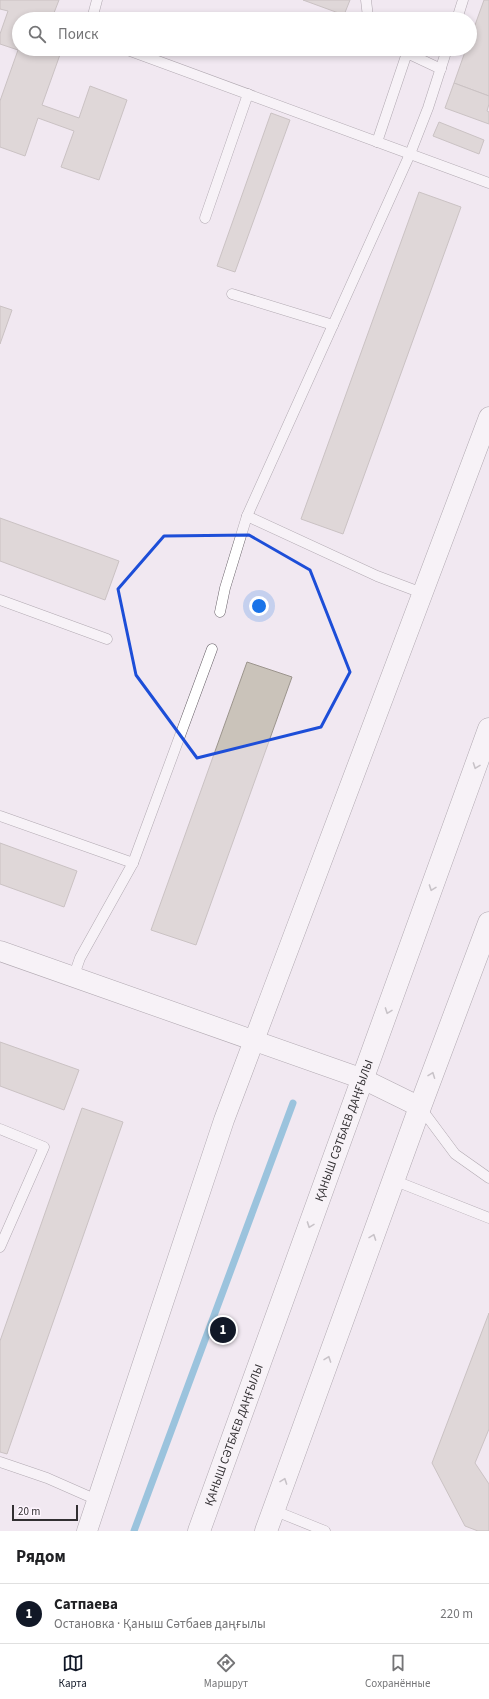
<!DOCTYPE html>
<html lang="ru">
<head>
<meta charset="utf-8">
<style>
	:root { --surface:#fff; --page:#f2f2f2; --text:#202124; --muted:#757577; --line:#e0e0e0; --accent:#111827 }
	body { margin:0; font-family:"Source Sans 3",sans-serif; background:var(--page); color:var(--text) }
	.scale { position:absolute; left:12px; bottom:10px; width:66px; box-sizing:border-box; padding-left:4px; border:2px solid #322f32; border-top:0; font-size:11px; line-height:14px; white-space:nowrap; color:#322f32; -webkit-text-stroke:3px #fef5fe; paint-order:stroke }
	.you { position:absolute; left:259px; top:606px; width:14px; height:14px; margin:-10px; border:3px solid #fff; border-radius:50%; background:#1a73e8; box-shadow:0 0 0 6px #1a73e833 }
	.badge { display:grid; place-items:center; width:26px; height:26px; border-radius:50%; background:var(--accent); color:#fff; font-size:13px; font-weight:700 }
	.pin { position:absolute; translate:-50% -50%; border:2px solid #fff; box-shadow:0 1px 4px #0006 }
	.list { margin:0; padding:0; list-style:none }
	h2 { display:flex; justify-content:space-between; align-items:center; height:52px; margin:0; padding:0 16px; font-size:17px }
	h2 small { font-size:13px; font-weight:400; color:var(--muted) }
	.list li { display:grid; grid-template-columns:26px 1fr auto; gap:12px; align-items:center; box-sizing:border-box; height:60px; padding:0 16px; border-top:1px solid var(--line) }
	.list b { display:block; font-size:15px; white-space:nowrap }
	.list p { margin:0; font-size:13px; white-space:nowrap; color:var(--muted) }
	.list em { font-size:13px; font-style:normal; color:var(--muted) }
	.icon { flex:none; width:22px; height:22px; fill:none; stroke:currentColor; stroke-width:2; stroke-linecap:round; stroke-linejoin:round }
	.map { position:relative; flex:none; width:489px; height:1531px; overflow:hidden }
	.search { position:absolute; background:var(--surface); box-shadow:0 2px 6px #0003; left:12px; right:12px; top:12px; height:44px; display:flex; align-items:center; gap:10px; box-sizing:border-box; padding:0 14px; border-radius:22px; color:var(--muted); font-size:15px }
	.sheet { height:112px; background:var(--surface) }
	nav { display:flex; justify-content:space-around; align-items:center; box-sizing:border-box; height:56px; border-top:1px solid var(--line); background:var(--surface); font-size:11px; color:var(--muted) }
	nav a { display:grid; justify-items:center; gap:2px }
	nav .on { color:var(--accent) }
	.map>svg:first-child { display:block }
</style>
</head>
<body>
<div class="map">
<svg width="489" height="1531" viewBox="0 0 489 1531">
	<rect width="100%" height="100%" fill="#f1e8f1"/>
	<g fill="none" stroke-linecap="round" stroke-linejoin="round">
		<path stroke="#3398c5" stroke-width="7" d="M134,1531L293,1103"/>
	</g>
	<g fill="#cac3ba" stroke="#9b948c">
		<path d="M0,0H59L52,18L55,19H19V49H62L42,105L79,118L90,86L127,100L99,180L61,167L74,131L38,118L25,156L0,147V101L18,50L0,44V34L8,11L0,9Z"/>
		<path d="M303,0H350L344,15Z"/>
		<path d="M484,0H489V96L454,83L466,49H470V39Z"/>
		<path d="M454,83L489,96V104L487,111L489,112V124L445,108Z"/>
		<path d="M271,113L290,120L235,272L217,266Z"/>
		<path d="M439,122L484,140L479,154L433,136Z"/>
		<path d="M419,192L461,207L343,534L301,519Z"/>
		<path d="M0,306L12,310L0,344Z"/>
		<path d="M0,518L119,561L105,600L0,561Z"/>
		<path d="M247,662L292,677L196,945L151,930Z"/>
		<path d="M0,843L77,871L64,907L0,884Z"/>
		<path d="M0,1042L79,1070L64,1110L0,1086Z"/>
		<path d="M82,1108L123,1122L7,1454L0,1452V1341Z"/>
		<path d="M489,1313V1429L475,1463L489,1484V1531H478L465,1526L432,1463Z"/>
	</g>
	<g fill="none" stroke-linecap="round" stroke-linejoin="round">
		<g stroke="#655e65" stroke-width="11">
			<g id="service">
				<path d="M366,0L368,17L371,19"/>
				<path d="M92,19L97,0"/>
				<path d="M457,19L463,0"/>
				<path d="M125,49L489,183"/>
				<path d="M407,53L441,69"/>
				<path d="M377,142L407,53L405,49"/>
				<path d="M205,218L248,94"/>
				<path d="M232,294L333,325"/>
				<path d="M247,516L377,576L422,593"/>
				<path d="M0,600L107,639"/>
				<path d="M220,612L225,588L247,516L410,154L428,108L447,49"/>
				<path d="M0,816L133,863"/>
				<path d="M73,978L80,958L133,863L212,649"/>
				<path d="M420,1107L455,1154L489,1178"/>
				<path d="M0,1129L44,1147L0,1247"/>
				<path d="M393,1180L489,1218"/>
				<path d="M0,1462L47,1478L97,1500"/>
				<path d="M273,1510L325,1531"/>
			</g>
		</g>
		<g stroke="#655e65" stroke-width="21">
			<g id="minor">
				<path d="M0,951L363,1079L420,1107"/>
				<path d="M87,1531L224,1120L489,417"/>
			</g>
		</g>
		<g stroke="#655e65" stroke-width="23">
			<g id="secondary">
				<path id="s1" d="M199,1531L489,729"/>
				<path d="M266,1531L420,1107L489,923"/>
			</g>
		</g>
		<use href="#service" stroke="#fff" stroke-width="10"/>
		<use href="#minor" stroke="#fff" stroke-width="20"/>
		<use href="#secondary" stroke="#fff" stroke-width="22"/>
	</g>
	<defs><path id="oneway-chevron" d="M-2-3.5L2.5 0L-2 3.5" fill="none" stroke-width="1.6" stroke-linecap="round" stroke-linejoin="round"/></defs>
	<g stroke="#989798">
		<use href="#oneway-chevron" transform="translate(476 766) rotate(110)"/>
		<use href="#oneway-chevron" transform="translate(432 888) rotate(110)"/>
		<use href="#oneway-chevron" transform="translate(388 1011) rotate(110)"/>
		<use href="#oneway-chevron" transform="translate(432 1075) rotate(-69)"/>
		<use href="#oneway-chevron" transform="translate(310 1225) rotate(110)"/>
		<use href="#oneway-chevron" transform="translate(373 1237) rotate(-70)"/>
		<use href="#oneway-chevron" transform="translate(328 1359) rotate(-70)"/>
		<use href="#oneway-chevron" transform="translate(284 1481) rotate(-70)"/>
	</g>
	<path d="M0 0H489V1531H0ZM249,535L310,570L350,672L321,727L197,758L136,675L118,589L164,536Z" fill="#f1e8f1" fill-opacity=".55" fill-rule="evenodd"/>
	<path fill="none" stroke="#1d4ed8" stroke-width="3" stroke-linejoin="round" d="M249,535L310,570L350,672L321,727L197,758L136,675L118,589L164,536Z"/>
	<g text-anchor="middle" stroke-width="3" stroke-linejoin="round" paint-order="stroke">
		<g font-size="12" fill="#322f32" stroke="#fef5fe">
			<text dy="4" stroke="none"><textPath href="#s1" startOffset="426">ҚАНЫШ СӘТБАЕВ ДАҢҒЫЛЫ</textPath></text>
			<text dy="4" stroke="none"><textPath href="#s1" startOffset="102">ҚАНЫШ СӘТБАЕВ ДАҢҒЫЛЫ</textPath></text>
		</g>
	</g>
</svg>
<div class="scale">20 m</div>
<div class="you"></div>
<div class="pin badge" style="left:223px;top:1330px">1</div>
<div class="search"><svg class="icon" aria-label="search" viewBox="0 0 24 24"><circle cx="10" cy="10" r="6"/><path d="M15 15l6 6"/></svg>Поиск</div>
</div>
<section class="sheet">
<h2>Рядом<small></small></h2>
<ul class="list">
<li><span class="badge">1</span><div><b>Сатпаева</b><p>Остановка · Қаныш Сәтбаев даңғылы</p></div><em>220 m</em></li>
</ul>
</section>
<nav>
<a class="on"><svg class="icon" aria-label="map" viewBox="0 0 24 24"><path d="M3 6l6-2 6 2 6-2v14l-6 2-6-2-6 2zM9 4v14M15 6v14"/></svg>Карта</a>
<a><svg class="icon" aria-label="directions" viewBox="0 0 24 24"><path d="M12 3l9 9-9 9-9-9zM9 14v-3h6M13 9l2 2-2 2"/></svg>Маршрут</a>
<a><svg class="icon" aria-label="saved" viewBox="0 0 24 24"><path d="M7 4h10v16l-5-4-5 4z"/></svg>Сохранённые</a>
</nav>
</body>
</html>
